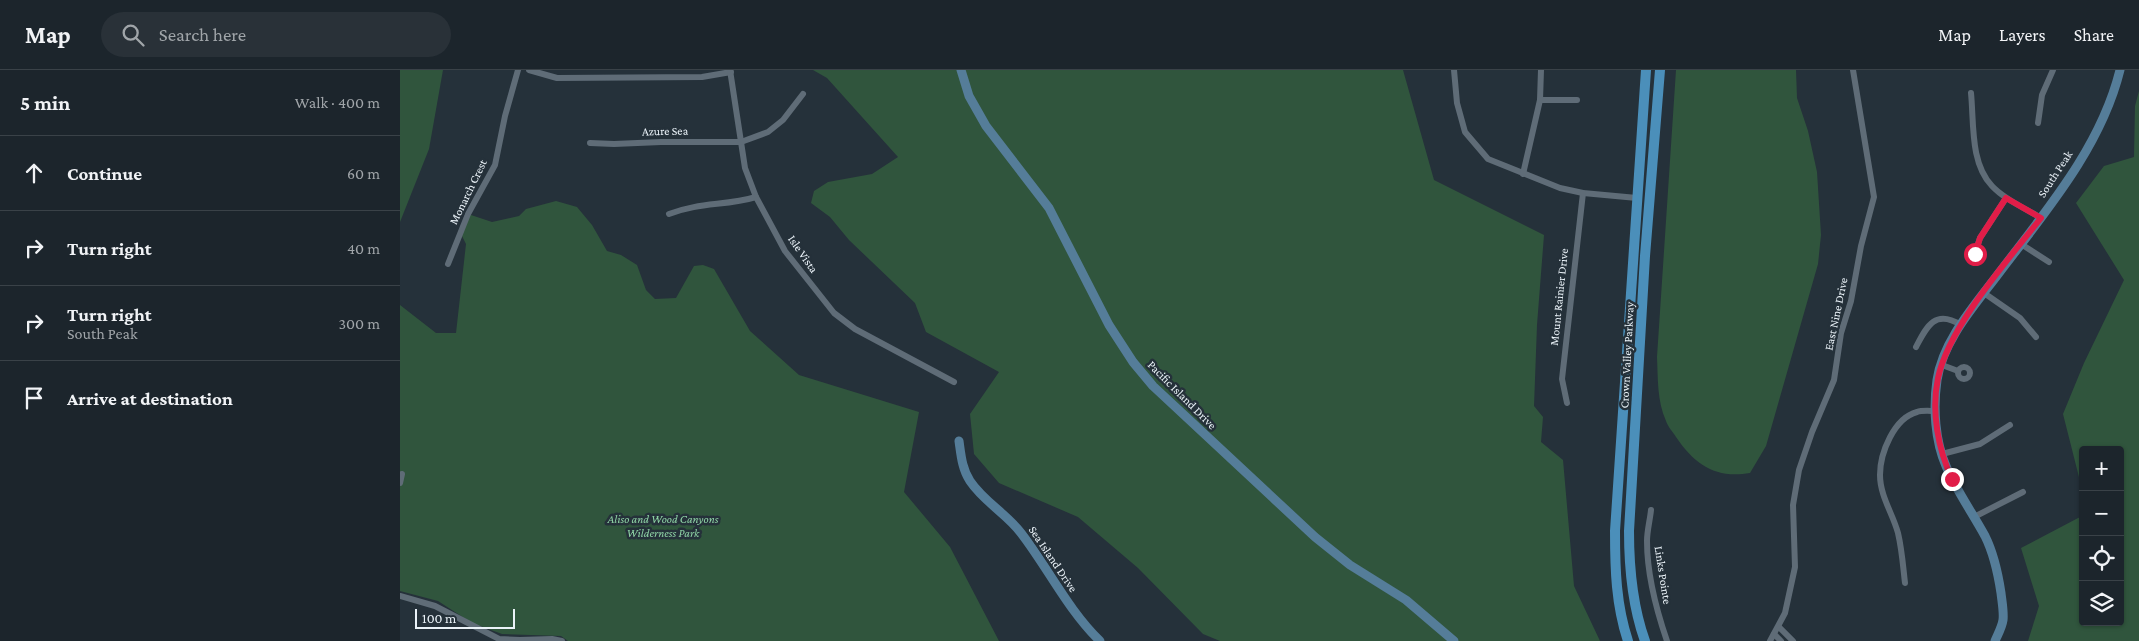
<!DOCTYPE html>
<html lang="en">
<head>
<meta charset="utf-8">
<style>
	:root { --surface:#1c252c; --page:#293138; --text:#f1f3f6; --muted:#a0a5a9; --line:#3a4248 }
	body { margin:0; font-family:"Crimson Pro",serif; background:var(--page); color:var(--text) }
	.controls { position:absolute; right:15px; bottom:15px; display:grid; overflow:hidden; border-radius:5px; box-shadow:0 1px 4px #0004 }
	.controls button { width:45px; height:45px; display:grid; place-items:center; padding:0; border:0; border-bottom:1px solid var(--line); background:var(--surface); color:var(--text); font:25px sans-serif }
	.scale { position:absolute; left:15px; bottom:12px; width:100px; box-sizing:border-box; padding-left:5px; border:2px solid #eaf2f8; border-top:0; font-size:14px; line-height:18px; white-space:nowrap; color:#eaf2f8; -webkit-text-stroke:4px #25313a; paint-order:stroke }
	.stop { position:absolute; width:15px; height:15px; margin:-11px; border:4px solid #e11d48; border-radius:50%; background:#fff }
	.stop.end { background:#e11d48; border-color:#fff; box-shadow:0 1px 5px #0008 }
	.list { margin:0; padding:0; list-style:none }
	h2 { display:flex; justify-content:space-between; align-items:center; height:65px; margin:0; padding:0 20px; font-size:21px }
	h2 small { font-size:16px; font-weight:400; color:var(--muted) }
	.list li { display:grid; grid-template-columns:32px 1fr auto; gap:15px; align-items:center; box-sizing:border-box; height:75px; padding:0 20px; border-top:1px solid var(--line) }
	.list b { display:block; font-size:19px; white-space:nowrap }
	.list p { margin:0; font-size:16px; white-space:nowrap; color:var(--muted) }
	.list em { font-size:16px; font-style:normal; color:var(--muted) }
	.icon { flex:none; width:28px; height:28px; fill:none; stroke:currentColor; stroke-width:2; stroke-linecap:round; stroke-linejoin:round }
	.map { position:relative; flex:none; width:1739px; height:571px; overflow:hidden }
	header { display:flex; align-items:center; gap:30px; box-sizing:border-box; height:70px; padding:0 25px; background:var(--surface); border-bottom:1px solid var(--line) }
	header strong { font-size:24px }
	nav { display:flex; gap:28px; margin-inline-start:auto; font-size:18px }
	.search { width:350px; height:45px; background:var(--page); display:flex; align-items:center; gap:12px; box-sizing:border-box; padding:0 18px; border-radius:28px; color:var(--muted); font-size:19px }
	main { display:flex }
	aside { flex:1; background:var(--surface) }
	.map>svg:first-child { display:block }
</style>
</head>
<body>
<header>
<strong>Map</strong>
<div class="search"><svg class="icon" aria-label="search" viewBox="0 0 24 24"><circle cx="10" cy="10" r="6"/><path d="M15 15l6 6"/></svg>Search here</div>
<nav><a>Map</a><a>Layers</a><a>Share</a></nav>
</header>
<main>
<aside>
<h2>5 min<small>Walk · 400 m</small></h2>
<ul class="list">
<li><svg class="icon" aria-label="ahead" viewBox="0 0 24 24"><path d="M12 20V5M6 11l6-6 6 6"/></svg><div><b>Continue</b></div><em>60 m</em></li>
<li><svg class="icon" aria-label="right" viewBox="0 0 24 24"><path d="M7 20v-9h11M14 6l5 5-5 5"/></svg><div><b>Turn right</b></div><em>40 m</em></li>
<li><svg class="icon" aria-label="right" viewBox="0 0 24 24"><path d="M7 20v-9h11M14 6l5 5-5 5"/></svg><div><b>Turn right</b><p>South Peak</p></div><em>300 m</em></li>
<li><svg class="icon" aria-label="arrive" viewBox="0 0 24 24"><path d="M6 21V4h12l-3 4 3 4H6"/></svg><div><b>Arrive at destination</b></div></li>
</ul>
</aside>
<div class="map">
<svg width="1739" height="571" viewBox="0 0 1739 571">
	<rect width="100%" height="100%" fill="#25313a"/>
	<g fill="#30553d" fill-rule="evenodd">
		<path d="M0,0H43L29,79L0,152Z"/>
		<path d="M413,0H1003L1034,110L1144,165L1137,255L1134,336L1143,347L1141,372L1163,390L1174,516L1200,571H820L803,564L738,498L678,447L599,413L574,384L570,344L599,302L526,262L515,233L449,170L430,147L411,133L414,121L428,112L472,104L498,87L427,8Z"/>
		<path d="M1276,0H1396L1397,28L1408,61L1417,102L1421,165L1418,194L1366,376L1350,403C1316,409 1295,395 1276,367C1273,362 1268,357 1266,351C1257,331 1258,308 1257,287Z"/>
		<path d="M1739,21V571H1628L1639,536L1621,478L1680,447L1681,415L1663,344L1684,293L1724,210L1676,133L1704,96L1734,87L1735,36ZM1683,380H1720V552H1683Z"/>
		<path d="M156,131L177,137L192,155L207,181L221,185L237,195L246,220L255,229L276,228L294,196L303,195L314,199L350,261L399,305L519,342L504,422L550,477L599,571H168L161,566L102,564L72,553L38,531L0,521V235L36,263H56L66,174L61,164L68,144L92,152L119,146L126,139Z"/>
	</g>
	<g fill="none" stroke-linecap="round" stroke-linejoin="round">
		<g stroke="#5f6c77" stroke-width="6">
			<path d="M129,0L157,8L302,7L331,2"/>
			<path d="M330,0L345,98L356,127L385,181L434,243L455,259L554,312"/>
			<path d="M1054,0L1057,33L1065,62L1088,89L1160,118L1183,123L1237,128"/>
			<path d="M1571,23C1574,53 1570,93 1592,116C1605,130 1625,138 1641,148"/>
			<path d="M1140,30H1177"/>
			<path d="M1638,53L1642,25L1653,0"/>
			<path d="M190,73L214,74L261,72H341L368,62L383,50L403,24"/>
			<path d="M1123,104L1140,30L1141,0"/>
			<path d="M269,144C300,132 325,136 356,127"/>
			<path d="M1621,174L1649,192"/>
			<path d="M1575,183L1580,168L1606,128"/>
			<path d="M48,194L68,144L95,95L105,46L118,0"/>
			<path d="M1584,223L1620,248L1636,267"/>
			<path d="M1516,277C1527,256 1535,239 1561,255"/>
			<path d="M1542,295L1558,301"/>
			<circle cx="1564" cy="303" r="6"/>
			<path d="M1167,333L1162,309L1183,123"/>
			<path d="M1542,384L1580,374L1610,355"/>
			<path d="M0,413L2,404"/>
			<path d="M1251,440C1250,450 1247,461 1247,471C1247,505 1256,539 1267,571"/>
			<path d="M1574,447L1623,422"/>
			<path d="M1505,513C1503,496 1502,480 1498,463C1493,444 1480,426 1480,405C1480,383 1494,348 1517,342C1522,340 1530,341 1536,341"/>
			<path d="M0,526L35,536L99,569L120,570L152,569L162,571"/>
			<path d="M1379,557L1393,571"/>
			<path d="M1374,564L1381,571"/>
			<path d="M1370,571L1385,543L1395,497L1393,435L1399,400L1412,362L1434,310L1441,263L1451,231L1461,176L1474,127L1453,0"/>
		</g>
		<g stroke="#557d99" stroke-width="9">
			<path d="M561,0L569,26L586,56L649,138L709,255L733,292L753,316L915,467L950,495L1006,530L1054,571"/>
			<path d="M559,371C561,385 562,399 570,411C584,432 607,444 621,463C648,498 668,540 700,571"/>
			<path d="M1595,571C1598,564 1602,557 1603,550C1604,542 1602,532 1601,523C1598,503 1594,484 1585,466C1572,442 1556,420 1546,396C1535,371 1533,338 1537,310C1543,270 1575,235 1599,203C1646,141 1701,77 1720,0"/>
		</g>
		<g stroke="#4b8fba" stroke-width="10">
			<path d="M1228,571C1216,535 1215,499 1215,461L1246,0"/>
			<path d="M1245,571C1232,535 1229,498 1229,461L1245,186L1260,0"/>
		</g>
	</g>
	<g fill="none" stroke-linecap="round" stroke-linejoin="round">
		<path stroke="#e11d48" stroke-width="6" d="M1552,409C1538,379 1531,341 1538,308C1549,256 1608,190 1641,148L1606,128L1580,168L1575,184"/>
	</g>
	<g text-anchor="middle" stroke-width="5" stroke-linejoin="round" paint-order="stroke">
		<g font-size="12" fill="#eaf2f8" stroke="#25313a">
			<text transform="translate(265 61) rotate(-1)" y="4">Azure Sea</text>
			<text transform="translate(1655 104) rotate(-57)" y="4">South Peak</text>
			<text transform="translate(68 122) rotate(-64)" y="4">Monarch Crest</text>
			<text transform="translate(403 184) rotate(55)" y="4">Isle Vista</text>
			<text transform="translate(1159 227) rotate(-84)" y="4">Mount Rainier Drive</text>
			<text transform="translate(1436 244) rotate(-78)" y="4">East Nine Drive</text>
			<text transform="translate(1227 285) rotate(-87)" y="4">Crown Valley Parkway</text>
			<text transform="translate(782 325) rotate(45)" y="4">Pacific Island Drive</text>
			<text transform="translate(653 489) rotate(56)" y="4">Sea Island Drive</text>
			<text transform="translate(1263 505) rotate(81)" y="4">Links Pointe</text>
		</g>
		<g font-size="12" font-style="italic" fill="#8fd4a6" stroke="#25313a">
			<text x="263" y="453">Aliso and Wood Canyons<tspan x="263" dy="14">Wilderness Park</tspan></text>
		</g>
	</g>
</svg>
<div class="controls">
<button>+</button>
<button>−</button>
<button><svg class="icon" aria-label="locate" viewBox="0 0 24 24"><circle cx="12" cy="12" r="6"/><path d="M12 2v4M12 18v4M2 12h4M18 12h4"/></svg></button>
<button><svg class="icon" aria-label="layers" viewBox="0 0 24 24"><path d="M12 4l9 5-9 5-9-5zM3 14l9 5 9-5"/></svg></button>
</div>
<div class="scale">100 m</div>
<div class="stop" style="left:1575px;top:184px"></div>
<div class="stop end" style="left:1552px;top:409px"></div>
</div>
</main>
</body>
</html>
